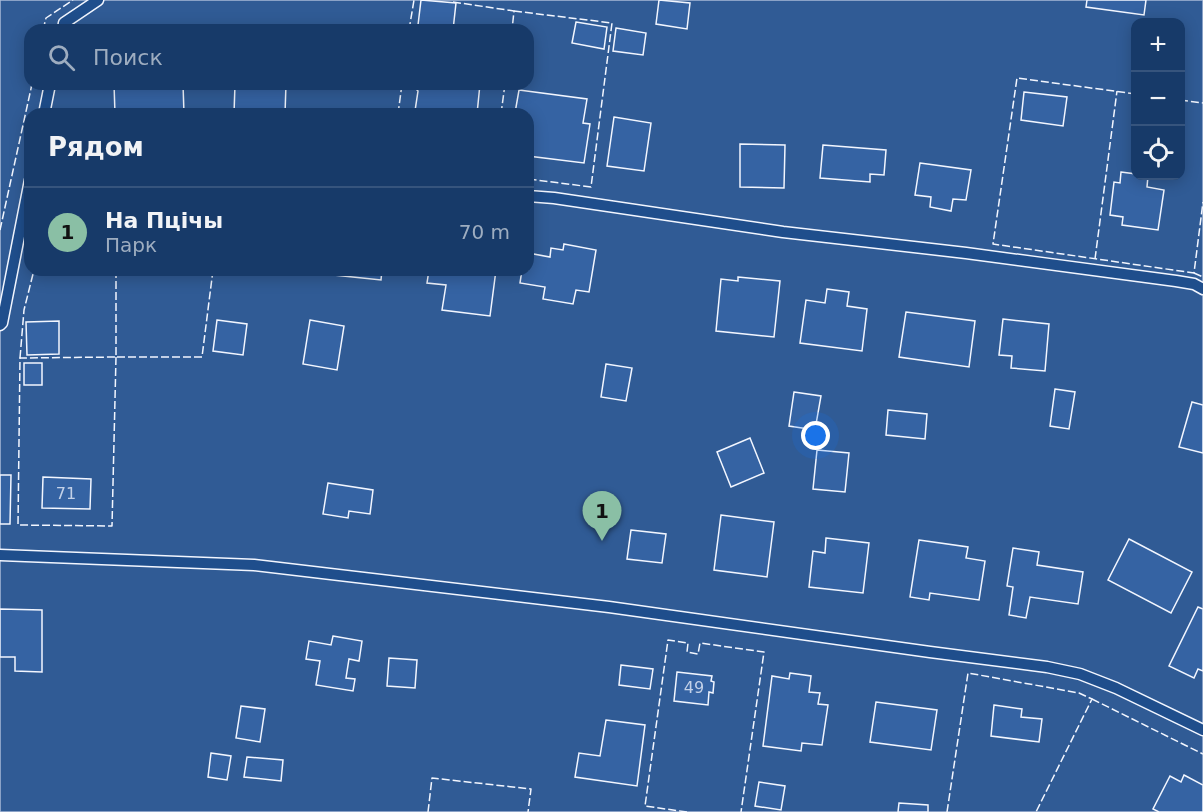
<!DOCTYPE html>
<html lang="ru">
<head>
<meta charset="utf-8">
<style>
	:root { --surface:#173a69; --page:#20416f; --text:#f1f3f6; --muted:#9eadc0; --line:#36547d; --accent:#8abfa5 }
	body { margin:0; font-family:"DejaVu Sans",sans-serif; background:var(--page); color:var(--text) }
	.controls { position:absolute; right:18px; top:18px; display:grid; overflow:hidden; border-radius:12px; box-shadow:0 3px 15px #0003 }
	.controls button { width:54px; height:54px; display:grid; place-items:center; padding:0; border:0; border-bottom:2px solid var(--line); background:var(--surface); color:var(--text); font:30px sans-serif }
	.you { position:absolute; left:816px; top:436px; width:21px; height:21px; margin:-15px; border:4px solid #fff; border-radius:50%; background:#1a73e8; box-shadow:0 0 0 9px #1a73e833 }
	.badge { display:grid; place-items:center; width:39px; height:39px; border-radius:50%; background:var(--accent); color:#111; font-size:20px; font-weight:700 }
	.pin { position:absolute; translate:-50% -50px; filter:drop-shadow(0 2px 3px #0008) }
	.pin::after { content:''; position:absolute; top:32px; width:21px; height:18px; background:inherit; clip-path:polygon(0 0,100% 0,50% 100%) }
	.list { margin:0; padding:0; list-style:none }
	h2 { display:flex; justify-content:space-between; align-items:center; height:78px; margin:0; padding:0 24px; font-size:26px }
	h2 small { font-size:20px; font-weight:400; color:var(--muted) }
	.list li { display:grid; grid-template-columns:39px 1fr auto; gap:18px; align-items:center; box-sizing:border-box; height:90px; padding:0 24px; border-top:2px solid var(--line) }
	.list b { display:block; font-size:22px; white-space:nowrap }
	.list p { margin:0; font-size:20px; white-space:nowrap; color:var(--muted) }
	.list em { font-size:20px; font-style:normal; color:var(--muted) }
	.icon { flex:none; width:33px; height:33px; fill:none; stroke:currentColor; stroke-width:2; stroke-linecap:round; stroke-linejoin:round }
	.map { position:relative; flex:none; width:1203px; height:812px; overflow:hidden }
	.search { position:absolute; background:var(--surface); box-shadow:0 3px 15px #0003; left:24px; top:24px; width:510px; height:66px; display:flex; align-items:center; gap:15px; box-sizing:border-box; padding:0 21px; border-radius:18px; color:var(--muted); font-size:22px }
	.panel { position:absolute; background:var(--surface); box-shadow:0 3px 15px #0003; left:24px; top:108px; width:510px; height:168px; border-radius:18px }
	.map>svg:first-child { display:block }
</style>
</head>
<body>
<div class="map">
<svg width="1203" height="812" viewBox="0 0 1203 812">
	<rect width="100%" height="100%" fill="#1f4e8c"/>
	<path fill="#305b95" stroke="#a8bbd7" stroke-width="1.5" fill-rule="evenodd" d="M0,0H1203V812H0ZM1136,22H1180V176H1136ZM30,30H528V84H30ZM30,114H528V270H30Z"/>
	<g fill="#3563a3" stroke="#f2f6ff" stroke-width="1.5">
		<path d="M421,0L456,3L453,30L418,25Z"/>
		<path d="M659,0L690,3L687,29L656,24Z"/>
		<path d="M1087,0H1146L1144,15L1086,7Z"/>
		<path d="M576,22L607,27L604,49L572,43Z"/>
		<path d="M616,28L646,33L643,55L613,51Z"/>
		<path d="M114,84H183L184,114H115Z"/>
		<path d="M235,84H286L285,114H234Z"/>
		<path d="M416,84H480L477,114H430L415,111L418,91L415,88Z"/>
		<path d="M519,90L587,99L583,123L590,124L584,163L528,156V114H505V112L515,113Z"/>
		<path d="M1024,92L1067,97L1063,126L1021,120Z"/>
		<path d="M614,117L651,123L644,171L607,166Z"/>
		<path d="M740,144L785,145L784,188L740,187Z"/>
		<path d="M823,145L886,150L884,175L870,174V182L820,178Z"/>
		<path d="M920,163L971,170L966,200L953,199L951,211L930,207L931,197L915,195Z"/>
		<path d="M1121,172L1136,174V176H1148L1147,187L1164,190L1158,230L1122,225L1123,217L1110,215L1114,182L1120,183Z"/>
		<path d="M564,244L596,250L589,292L576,290L573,304L543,299L545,287L520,283L522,270H528V253L550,257L551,248L563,250Z"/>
		<path d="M335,270H382L381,280L334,275Z"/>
		<path d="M429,270H496L490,316L442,310L446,285L427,283Z"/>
		<path d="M738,277L780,281L774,337L716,331L721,279L738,281Z"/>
		<path d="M827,289L849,292L847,306L867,309L862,351L800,343L806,300L825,303Z"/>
		<path d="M906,312L975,321L969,367L899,357Z"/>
		<path d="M1003,319L1049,324L1045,371L1011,368L1012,356L999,355Z"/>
		<path d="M217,320L247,324L243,355L213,351Z"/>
		<path d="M310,320L344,326L337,370L303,364Z"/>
		<path d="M59,321V354L27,355L26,322Z"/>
		<rect x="24" y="363" width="18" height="22"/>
		<path d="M606,364L632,368L626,401L601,397Z"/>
		<path d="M1055,389L1075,392L1069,429L1050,426Z"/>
		<path d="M794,392L821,396L815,430L789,426Z"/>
		<path d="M1192,402L1203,405V453L1179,447Z"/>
		<path d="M888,410L927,414L925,439L886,435Z"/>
		<path d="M750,438L764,473L731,487L717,452Z"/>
		<path d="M817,450L849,453L845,492L813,489Z"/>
		<path d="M0,475H11L10,524H0Z"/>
		<path d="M43,477L91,479L90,509L42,508Z"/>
		<path d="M328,483L373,490L370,514L349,511L348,518L323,514Z"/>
		<path d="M721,515L774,522L767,577L714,570Z"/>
		<path d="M631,530L666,534L662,563L627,559Z"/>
		<path d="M826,538L869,543L863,593L809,587L813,551L825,553Z"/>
		<path d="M1129,539L1192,572L1171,613L1108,580Z"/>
		<path d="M919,540L968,547L966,558L985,561L979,600L930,593L929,600L910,597Z"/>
		<path d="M1013,548L1039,552L1037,565L1083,572L1078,604L1030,597L1026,618L1009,615L1013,587L1007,586Z"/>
		<path d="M1198,607L1203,609V671L1198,669L1194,678L1169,666Z"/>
		<path d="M0,609L42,610V672L15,671V657H0Z"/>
		<path d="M333,636L362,641L359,661L349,659L346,678L355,679L353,691L316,685L320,661L306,659L309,641L331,645Z"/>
		<path d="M389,658L417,660L415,688L387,686Z"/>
		<path d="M621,665L653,669L650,689L619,685Z"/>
		<path d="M677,672L712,676L711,681L714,682L713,693L709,692L708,705L674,701Z"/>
		<path d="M790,673L811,676L809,692L820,693L818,704L828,705L822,745L802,743L801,751L763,746L772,676L789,679Z"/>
		<path d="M876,702L937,710L931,750L870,742Z"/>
		<path d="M994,705L1022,709L1021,717L1042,719L1039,742L991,736Z"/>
		<path d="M241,706L265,709L260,742L236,738Z"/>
		<path d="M606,720L645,725L637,786L575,777L579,753L600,756Z"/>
		<path d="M211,753L231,756L227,780L208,777Z"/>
		<path d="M247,757L283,760L281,781L244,777Z"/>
		<path d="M1184,775L1203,785V812H1159L1153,809L1170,776L1181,782Z"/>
		<path d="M759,782L785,786L781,810L755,806Z"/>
		<path d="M899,803L928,805V812H898Z"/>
	</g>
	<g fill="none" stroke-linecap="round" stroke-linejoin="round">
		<g stroke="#f2f6ff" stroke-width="13">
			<g id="service">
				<path d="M63,30L64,23L98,0"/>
				<path d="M44,114L50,84"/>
				<path d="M528,196L554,198L783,232L966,253L1176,281L1194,284L1203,289"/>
				<path d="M0,325L2,323L30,180"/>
				<path d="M0,555L254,565L609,607L930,652L1047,667L1080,674L1116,688L1203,730"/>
			</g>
		</g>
		<use href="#service" stroke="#1f4e8c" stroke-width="10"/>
		<g stroke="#f2f6ff" stroke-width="1.5" stroke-dasharray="8 3" stroke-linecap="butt">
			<path d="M453,2L514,11L512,30"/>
			<path d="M514,11L612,23L591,187L528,179"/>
			<path d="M43,30L46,18L73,0"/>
			<path d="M409,30L414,0"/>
			<path d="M1136,94L1017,78L993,244L1194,273L1203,202"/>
			<path d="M1180,100L1203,103"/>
			<path d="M398,114L402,84"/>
			<path d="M501,114L505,84"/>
			<path d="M0,230L32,84"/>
			<path d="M1095,259L1117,91"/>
			<path d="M116,270V357H202L213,270"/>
			<path d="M1194,273L1203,277"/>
			<path d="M116,357L112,526L18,525L20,358Z"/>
			<path d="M20,358L24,310L34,270"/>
			<path d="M1092,699L1203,754"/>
			<path d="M428,812L432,778L531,789L528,812"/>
			<path d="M687,812L645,806L668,640L688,643L687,652L698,654L700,643L764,652L741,812"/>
			<path d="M947,812L968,673L1079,693L1092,699L1036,812"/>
		</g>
	</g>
	<g text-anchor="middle" stroke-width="4.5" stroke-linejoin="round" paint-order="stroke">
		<g font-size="16" fill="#c3d1e8">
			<text x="66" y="499">71</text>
			<text x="694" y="693">49</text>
		</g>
	</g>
</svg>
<div class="controls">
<button>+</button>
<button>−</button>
<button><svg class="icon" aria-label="locate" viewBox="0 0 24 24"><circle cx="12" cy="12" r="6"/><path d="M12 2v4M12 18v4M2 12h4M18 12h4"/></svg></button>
</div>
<div class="you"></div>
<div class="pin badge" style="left:602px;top:541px">1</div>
<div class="search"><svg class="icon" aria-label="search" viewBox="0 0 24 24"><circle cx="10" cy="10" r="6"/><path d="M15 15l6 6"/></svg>Поиск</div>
<section class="panel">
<h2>Рядом<small></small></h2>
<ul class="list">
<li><span class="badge">1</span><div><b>На Пцічы</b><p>Парк</p></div><em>70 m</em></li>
</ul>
</section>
</div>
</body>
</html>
